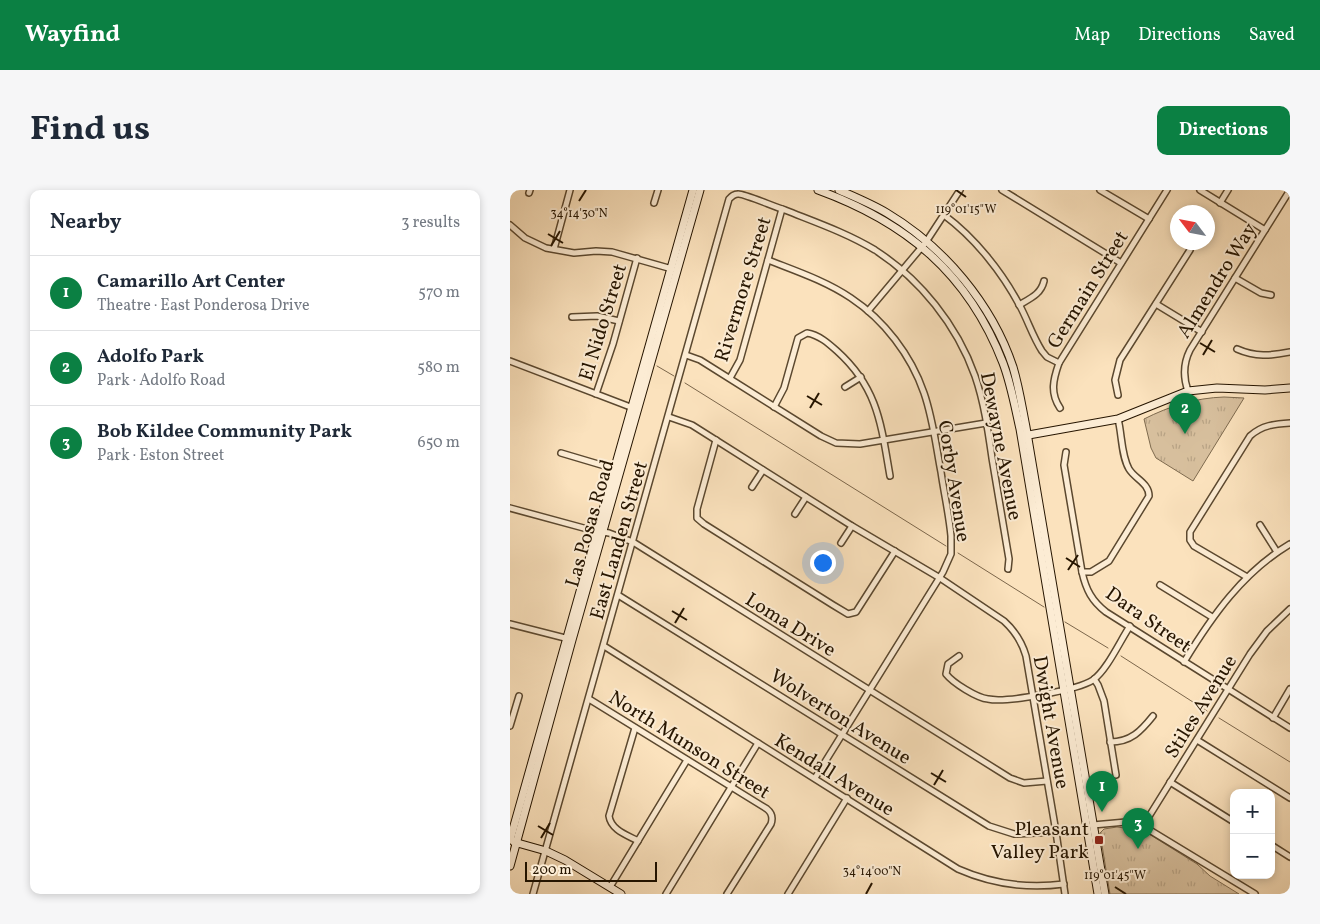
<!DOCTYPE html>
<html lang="en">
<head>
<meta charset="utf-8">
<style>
	:root { --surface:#fff; --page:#f6f6f7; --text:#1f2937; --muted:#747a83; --line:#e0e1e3; --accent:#0b8043 }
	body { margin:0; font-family:Vollkorn,serif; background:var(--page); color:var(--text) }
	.controls { position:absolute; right:15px; bottom:15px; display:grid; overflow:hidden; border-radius:10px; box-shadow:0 2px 8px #0003 }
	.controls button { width:45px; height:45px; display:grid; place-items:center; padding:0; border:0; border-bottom:1px solid var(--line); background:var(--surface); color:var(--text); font:25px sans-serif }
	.compass { position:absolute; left:660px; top:15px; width:45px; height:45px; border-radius:50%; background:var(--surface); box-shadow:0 2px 8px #0003; rotate:302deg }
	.scale { position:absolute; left:15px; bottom:12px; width:132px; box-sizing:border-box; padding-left:5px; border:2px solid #261500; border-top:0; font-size:14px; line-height:18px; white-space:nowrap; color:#261500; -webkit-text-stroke:4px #fcecd4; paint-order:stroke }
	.you { position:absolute; left:312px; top:372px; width:18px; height:18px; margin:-12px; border:4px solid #fff; border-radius:50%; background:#1a73e8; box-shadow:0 0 0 8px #1a73e833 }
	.badge { display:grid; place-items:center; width:32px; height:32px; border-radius:50%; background:var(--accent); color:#fff; font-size:16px; font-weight:700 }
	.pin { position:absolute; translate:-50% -41px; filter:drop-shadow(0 1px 2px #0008) }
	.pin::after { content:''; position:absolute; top:26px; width:18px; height:15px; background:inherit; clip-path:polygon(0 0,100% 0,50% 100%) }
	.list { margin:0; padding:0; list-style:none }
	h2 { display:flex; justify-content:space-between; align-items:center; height:65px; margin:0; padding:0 20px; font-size:21px }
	h2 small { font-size:16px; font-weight:400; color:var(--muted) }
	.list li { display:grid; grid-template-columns:32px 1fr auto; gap:15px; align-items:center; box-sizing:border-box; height:75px; padding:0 20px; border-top:1px solid var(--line) }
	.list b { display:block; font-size:19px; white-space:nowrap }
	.list p { margin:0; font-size:16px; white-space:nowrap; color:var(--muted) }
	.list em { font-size:16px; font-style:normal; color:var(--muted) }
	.map { position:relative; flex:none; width:780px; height:704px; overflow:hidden; border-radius:10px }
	header { display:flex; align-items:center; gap:30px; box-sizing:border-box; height:70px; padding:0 25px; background:var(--accent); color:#fff }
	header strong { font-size:24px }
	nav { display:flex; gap:28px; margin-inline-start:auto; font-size:18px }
	.intro { display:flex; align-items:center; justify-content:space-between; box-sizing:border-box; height:120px; padding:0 30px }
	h1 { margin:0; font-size:35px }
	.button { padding:12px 22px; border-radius:10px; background:var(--accent); color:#fff; font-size:18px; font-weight:700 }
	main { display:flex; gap:30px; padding:0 30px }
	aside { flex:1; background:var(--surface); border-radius:10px; box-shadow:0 2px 8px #0003 }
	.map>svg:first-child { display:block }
</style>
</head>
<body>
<header>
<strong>Wayfind</strong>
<nav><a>Map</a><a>Directions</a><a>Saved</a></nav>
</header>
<div class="intro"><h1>Find us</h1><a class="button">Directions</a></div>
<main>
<aside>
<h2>Nearby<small>3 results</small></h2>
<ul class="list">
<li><span class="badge">1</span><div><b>Camarillo Art Center</b><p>Theatre · East Ponderosa Drive</p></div><em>570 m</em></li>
<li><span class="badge">2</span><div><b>Adolfo Park</b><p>Park · Adolfo Road</p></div><em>580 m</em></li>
<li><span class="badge">3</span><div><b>Bob Kildee Community Park</b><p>Park · Eston Street</p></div><em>650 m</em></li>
</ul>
</aside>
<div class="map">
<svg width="780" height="704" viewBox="0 0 780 704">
	<defs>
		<pattern id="grass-tufts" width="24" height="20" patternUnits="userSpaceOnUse" patternTransform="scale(1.25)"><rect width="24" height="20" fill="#d7bf9d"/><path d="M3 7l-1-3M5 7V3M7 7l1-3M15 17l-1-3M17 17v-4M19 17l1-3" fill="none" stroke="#b8a385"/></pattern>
	</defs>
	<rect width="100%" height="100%" fill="#fbe2bd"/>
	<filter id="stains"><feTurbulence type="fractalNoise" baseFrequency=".004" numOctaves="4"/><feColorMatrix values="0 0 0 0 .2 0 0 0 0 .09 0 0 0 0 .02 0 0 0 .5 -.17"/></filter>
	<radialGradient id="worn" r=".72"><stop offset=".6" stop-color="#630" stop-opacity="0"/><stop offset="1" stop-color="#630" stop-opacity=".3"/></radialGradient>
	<g fill="url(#grass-tufts)" stroke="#7e6a4e">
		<path d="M714,207L734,208L683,291L646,268L641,258L634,229C660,216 685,208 714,207Z"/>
		<path d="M607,637L622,639L639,644L687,674L700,686L729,704H600L590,643L594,639Z"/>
	</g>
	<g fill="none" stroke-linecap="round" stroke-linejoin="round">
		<g stroke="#7b664b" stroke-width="1">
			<path d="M147,176L164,186"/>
			<path d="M175,193L436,356"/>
			<path d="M448,363L534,417"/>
			<path d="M555,432L598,458"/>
			<path d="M611,466L697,521"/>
			<path d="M709,528L780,572"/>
		</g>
		<g stroke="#5b482f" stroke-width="8">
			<g id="minor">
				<path d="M492,0L611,73"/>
				<path d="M590,0L639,29"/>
				<path d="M690,0L755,40"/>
				<path d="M19,3L20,0"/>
				<path d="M144,13L148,0"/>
				<path d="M710,13L718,0"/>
				<path d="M434,25C465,48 492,82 510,116C518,131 523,147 532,161L537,167L549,173"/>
				<path d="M0,35L15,48L36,58L64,63L86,61L102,62L162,79"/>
				<path d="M44,59L60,0"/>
				<path d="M258,70C286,81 316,91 341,108C374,130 401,165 414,203C423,229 426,256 431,282C434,303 439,324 441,346V364L433,382L305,588"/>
				<path d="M725,88L751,103L761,105"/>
				<path d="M646,114L692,142"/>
				<path d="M509,115C521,108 531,104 534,91"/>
				<path d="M358,121L416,52L450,0"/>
				<path d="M62,127L87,126L109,131"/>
				<path d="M727,159C745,167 761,166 780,162"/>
				<path d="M176,165L190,170L311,246L326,253L350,254L476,233"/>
				<path d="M0,171L123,218"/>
				<path d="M220,188L230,170L272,19"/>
				<path d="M335,197L351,187"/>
				<path d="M678,201C673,187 673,174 680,160L780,0"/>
				<path d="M86,204L103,154L127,68"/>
				<path d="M608,205L605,190L610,170L680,60"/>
				<path d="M264,217L274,198L288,148L297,143C309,145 318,153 327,161C368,198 371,234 380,286"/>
				<path d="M550,218C540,203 543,190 549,173L657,0"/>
				<path d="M159,227L182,235L342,336L430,388L494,431C505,441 512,452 516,466L546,642L555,704"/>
				<path d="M206,250L187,319V328L194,334L323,415L338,424L346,422L385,361"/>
				<path d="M556,262L554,275L572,382C576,400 582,411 596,422L780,538"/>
				<path d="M51,263L105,279"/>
				<path d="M242,297L253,280"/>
				<path d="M0,318L81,340L99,343L123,352L500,588L514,593L537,591"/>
				<path d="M285,324L296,307"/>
				<path d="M750,335L767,362"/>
				<path d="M331,353L342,336"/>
				<path d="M572,382H581L599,371L639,306C639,293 625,289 619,279C611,265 612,244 608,229"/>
				<path d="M737,387L684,356L680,350V342L740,246C752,235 765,234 780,233"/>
				<path d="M650,395L702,427"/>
				<path d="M108,405L479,636L504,644L546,642"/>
				<path d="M0,434L59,449"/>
				<path d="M94,456L448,679C482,694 516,699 554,694"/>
				<path d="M449,466L438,474L436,484C443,493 467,508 478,509C496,513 568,500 583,490C597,480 610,451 620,436"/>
				<path d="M674,472C702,426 733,382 780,354"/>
				<path d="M584,489L588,495L594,511L606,585"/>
				<path d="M79,509L257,619C262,623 263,628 261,634L217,704"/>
				<path d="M763,528L780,499"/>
				<path d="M0,536L9,506"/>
				<path d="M125,538L99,626C101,640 117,645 128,651"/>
				<path d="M687,550L780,608"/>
				<path d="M600,552C621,552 631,541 643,526"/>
				<path d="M660,592L724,632"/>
				<path d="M583,635L616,632L633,636L745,704"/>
				<path d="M633,636L740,464L757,441L780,419"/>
				<path d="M761,655L780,667"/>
				<path d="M100,697L177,570"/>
				<path d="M23,704L219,9C222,6 224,4 228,4C233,3 267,18 275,20C305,32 337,43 365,60C410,89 447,135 465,186C474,212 478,240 482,268C488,302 493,335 499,369L498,379"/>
				<path d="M156,704L248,553"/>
				<path d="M278,704L337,608"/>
			</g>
		</g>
		<g stroke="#261500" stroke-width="9">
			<g id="secondary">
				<path d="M308,0C396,32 458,83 493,173C501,194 505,217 510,239L588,704"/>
				<path d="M329,0C345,7 362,14 377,23C434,57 482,114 503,177C509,197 512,217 516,237L595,704"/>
				<path d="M513,246L608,229L678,201L707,198L755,200L780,198"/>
				<path d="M0,650L183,0"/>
				<path d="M4,652L36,661L55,670L111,704"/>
				<path d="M0,676L62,450L190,0"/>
			</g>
		</g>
		<use href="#minor" stroke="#fcecd4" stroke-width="5"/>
		<use href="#secondary" stroke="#fcecd4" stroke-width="7"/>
	</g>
	<path fill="none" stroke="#261500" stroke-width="2" d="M446,0L456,7M69,11L76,0M38,44L53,53M41,56L50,41M690,153L705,162M693,165L702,150M297,206L312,215M300,218L309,203M556,368L570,377M558,380L568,365M162,421L177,430M165,433L174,418M421,583L436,592M424,595L433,580M28,636L43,645M31,648L40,633M605,697L616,704M356,704L362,693"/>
	<rect fill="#8f2418" stroke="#fcecd4" stroke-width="2" x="584" y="645" width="10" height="10" rx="2.5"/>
	<g text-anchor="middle" stroke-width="4" stroke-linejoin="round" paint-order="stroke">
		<g font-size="20" fill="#261500" stroke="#fcecd4">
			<text transform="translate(706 90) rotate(-58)" y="7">Almendro Way</text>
			<text transform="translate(232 99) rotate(-73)" y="7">Rivermore Street</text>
			<text transform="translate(577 99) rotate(-58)" y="7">Germain Street</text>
			<text transform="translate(92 132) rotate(-73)" y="7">El Nido Street</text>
			<text transform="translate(492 256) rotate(79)" y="7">Dewayne Avenue</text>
			<text transform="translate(445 291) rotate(81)" y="7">Corby Avenue</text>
			<text transform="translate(79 333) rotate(-74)" y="7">Las Posas Road</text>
			<text transform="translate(108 350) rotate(-74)" y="7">East Landen Street</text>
			<text transform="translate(639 429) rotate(35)" y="7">Dara Street</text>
			<text transform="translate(281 434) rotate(32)" y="7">Loma Drive</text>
			<text transform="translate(690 516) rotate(-58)" y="7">Stiles Avenue</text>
			<text transform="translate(331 526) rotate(32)" y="7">Wolverton Avenue</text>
			<text transform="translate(542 532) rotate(80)" y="7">Dwight Avenue</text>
			<text transform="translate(180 554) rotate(32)" y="7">North Munson Street</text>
			<text transform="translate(325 584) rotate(32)" y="7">Kendall Avenue</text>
		</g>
		<g font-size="20" fill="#261500" stroke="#fcecd4" text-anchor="end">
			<text x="579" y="645">Pleasant<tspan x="579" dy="23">Valley Park</tspan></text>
		</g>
	</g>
	<g font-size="12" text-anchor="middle" fill="#261500" stroke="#fcecd4" stroke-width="4" stroke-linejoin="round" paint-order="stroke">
		<text x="456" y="23">119°01'15"W</text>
		<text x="69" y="27">34°14'30"N</text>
		<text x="362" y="685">34°14'00"N</text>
		<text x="605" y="689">119°01'45"W</text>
	</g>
	<rect width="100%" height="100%" filter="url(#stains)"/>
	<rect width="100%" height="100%" fill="url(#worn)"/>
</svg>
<div class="controls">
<button>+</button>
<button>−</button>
</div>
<svg class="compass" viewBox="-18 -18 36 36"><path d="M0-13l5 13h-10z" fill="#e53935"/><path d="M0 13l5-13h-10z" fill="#747a83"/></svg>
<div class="scale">200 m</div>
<div class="you"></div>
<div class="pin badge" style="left:592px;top:622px">1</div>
<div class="pin badge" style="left:675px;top:244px">2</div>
<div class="pin badge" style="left:628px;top:659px">3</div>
</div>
</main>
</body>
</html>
